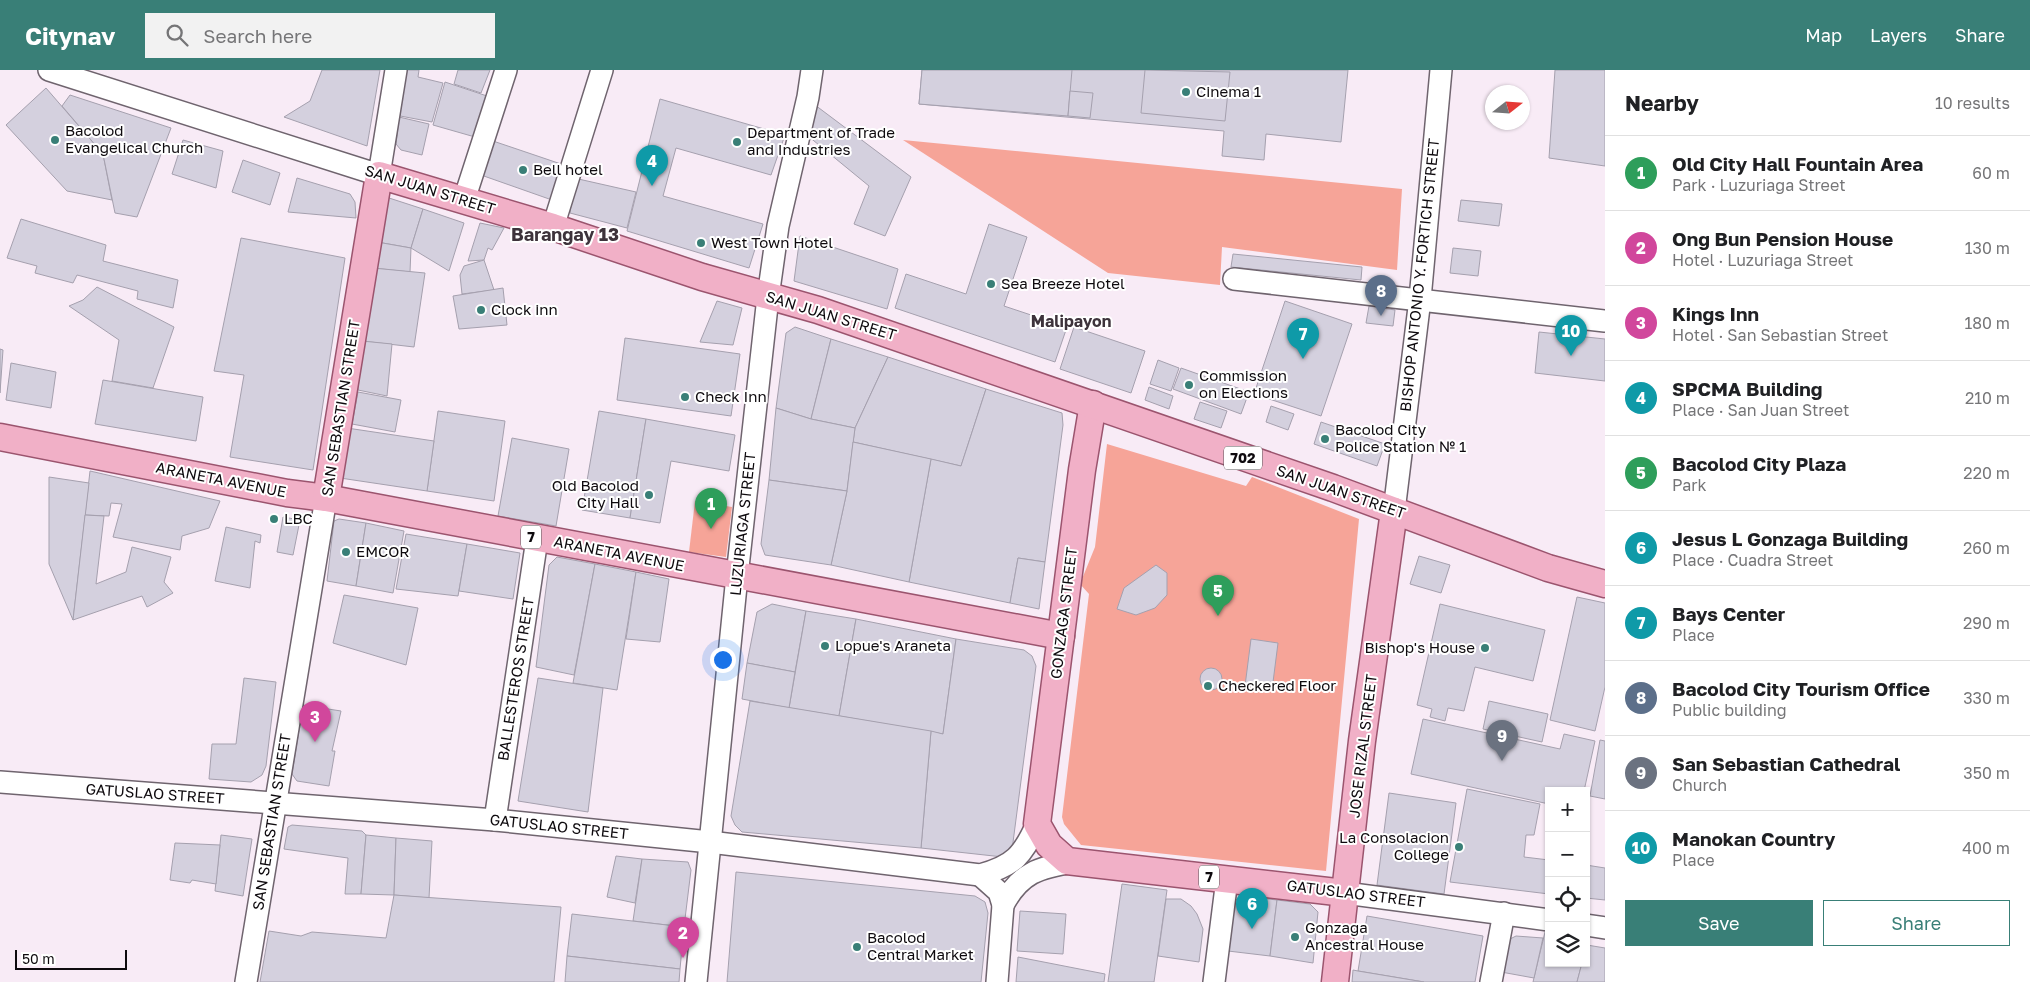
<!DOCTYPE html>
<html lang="en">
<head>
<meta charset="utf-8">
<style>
	:root { --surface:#fff; --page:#f2f2f2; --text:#202124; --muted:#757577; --line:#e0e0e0; --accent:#397f77 }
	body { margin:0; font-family:"Golos Text",sans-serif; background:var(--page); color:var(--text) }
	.controls { position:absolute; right:15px; bottom:15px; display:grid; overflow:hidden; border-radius:0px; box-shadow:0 1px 4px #0004 }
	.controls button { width:45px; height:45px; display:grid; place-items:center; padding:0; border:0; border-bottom:1px solid var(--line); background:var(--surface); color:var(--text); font:25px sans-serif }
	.compass { position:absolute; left:1485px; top:15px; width:45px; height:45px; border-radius:50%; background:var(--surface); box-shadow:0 1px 4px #0004; rotate:73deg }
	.scale { position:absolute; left:15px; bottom:12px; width:112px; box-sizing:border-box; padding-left:5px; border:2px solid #0e0a0e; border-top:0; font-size:14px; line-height:18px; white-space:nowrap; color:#0e0a0e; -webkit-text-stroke:4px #fff; paint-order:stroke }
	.you { position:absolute; left:722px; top:589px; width:18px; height:18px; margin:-12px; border:4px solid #fff; border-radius:50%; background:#1a73e8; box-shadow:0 0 0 8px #1a73e833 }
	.badge { display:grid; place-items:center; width:32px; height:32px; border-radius:50%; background:var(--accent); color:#fff; font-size:16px; font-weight:700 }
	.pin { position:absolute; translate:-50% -41px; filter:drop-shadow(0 1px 2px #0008) }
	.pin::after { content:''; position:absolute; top:26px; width:18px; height:15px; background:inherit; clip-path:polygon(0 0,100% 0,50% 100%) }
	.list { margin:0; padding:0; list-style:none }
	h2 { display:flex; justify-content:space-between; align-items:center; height:65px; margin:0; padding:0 20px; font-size:21px }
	h2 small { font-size:16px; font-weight:400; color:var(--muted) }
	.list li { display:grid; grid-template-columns:32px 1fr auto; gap:15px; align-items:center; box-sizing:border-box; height:75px; padding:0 20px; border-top:1px solid var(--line) }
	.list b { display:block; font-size:19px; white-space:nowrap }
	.list p { margin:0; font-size:16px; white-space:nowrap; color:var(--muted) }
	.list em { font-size:16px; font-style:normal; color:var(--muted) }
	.actions { display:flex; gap:10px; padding:15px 20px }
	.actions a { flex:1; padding:11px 0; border:1px solid var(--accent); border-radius:0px; text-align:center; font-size:18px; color:var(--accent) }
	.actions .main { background:var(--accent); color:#fff }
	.icon { flex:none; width:28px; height:28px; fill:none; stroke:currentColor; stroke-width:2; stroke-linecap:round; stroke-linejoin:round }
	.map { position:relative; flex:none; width:1605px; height:912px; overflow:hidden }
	header { display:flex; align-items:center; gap:30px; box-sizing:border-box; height:70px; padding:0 25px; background:var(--accent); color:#fff }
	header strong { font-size:24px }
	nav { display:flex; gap:28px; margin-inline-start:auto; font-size:18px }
	.search { width:350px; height:45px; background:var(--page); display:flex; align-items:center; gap:12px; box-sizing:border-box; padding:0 18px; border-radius:0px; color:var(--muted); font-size:19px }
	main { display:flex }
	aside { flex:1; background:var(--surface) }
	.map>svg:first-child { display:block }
</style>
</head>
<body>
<header>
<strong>Citynav</strong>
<div class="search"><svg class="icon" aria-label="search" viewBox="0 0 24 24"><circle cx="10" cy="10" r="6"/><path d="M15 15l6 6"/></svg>Search here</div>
<nav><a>Map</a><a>Layers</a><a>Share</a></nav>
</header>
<main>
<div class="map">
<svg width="1605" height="912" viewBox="0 0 1605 912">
	<rect width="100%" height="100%" fill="#f8ebf6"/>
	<g fill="#f6a498">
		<path d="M903,70L1402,119L1397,200L1222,177L1220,215L1108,203Z"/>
		<path d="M1107,374L1246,416L1252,407L1359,449L1326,801L1081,775L1064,754L1062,747L1089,524L1080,514L1095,477Z"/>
		<path d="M695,431L732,437L726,487L689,482Z"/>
	</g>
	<g fill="#d4d0de" stroke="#a5a0ae">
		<path d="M322,0H380L367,76L284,47L310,31Z"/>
		<path d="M401,0H419L418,7L443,13L432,52L395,45Z"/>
		<path d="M458,0H490L481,23L454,14Z"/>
		<path d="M922,0H1348L1341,72L1266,64L1264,90L1222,86L1224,61L919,34Z"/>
		<path d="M922,0H1072L1068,46L919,34Z"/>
		<path d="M1145,0L1230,2L1225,51L1141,43Z"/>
		<path d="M1555,0H1605V96L1549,88Z"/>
		<path d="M445,12L487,26L475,67L433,55Z"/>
		<path d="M46,18L103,84L112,130L67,121L6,55Z"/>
		<path d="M1070,21L1093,23L1090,48L1068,46Z"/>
		<path d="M70,25L171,58L137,147L115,143L103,84L62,36Z"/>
		<path d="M660,29L785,65L771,105L676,78L663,126L763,154L749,198L627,161Z"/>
		<path d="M815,35L911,107L885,166L854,154L869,116L808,66Z"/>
		<path d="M399,47L429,54L422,85L401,80L396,74Z"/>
		<path d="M183,70L223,81L216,118L172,104Z"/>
		<path d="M493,71L564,95L552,130L481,105Z"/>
		<path d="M243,90L280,103L270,135L232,122Z"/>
		<path d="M297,108L350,124L355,132L356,148L288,142Z"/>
		<path d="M574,108L636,122L627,158L570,143Z"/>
		<path d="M386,127L423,139L411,178L377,172Z"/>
		<path d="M1461,130L1502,134L1499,156L1458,151Z"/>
		<path d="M423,139L464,153L449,201L411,178Z"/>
		<path d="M21,149L106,175L103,191L178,210L173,238L137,229L138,221L77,205L73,213L35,203L37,196L7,188Z"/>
		<path d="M480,153L504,158L492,180L488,178L484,190L468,191Z"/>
		<path d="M989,154L1027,167L1004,236L1067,257L1055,292L895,238L906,204L966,224Z"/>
		<path d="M800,166L898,199L887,239L794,211Z"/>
		<path d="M241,168L345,188L313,400L230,387L244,305L214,301Z"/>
		<path d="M377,172L411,178L410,202L373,198Z"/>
		<path d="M1453,178L1481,181L1478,206L1450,203Z"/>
		<path d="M1233,184L1362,197L1361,210L1231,197Z"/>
		<path d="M484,190L494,220L462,224L460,205L464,196Z"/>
		<path d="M373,198L425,203L414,277L362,271Z"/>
		<path d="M97,217L174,257L153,318L112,311L119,270L69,236L83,230Z"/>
		<path d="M503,218L507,255L459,259L453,226Z"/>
		<path d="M717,231L742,238L733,275L700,272Z"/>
		<path d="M1285,231L1352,254L1321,346L1254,324Z"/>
		<path d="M1369,236L1395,240L1393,256L1366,253Z"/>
		<path d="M795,257L831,269L811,349L776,338L786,263Z"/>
		<path d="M1074,257L1145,281L1131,323L1060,299Z"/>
		<path d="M1539,262L1605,269V311L1535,303Z"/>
		<path d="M625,268L740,284L731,346L617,330Z"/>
		<path d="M831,269L888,287L855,358L811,349Z"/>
		<path d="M362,271L392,274L387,326L358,320Z"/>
		<path d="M0,279L3,280L0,323Z"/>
		<path d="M888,287L986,319L961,396L853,372L855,358Z"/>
		<path d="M1158,290L1179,298L1171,321L1150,314Z"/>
		<path d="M11,293L56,302L51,338L6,330Z"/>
		<path d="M1181,298L1249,322L1241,344L1173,319Z"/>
		<path d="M103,310L203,327L196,371L95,354Z"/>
		<path d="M1149,317L1173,326L1169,339L1145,330Z"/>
		<path d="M986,319L1062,343L1063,355L1045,492L1018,488L1010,533L909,512L931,389L961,396Z"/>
		<path d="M358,322L401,330L395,362L352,354Z"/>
		<path d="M1200,332L1227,341L1221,358L1194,349Z"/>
		<path d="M1271,336L1294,344L1288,360L1266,352Z"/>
		<path d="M776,338L811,349L855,358L847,421L769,410Z"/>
		<path d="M438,341L505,351L494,431L427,421Z"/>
		<path d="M599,341L646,349L630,448L582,440Z"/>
		<path d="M646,349L735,365L729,401L671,391L660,453L630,448Z"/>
		<path d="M1321,352L1385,374L1377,396L1314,374Z"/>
		<path d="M347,358L434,371L427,421L340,408Z"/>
		<path d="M512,368L569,379L556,456L498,446Z"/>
		<path d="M853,372L931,389L909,512L831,495L847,421Z"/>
		<path d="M90,401L220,431L209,458L182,466L180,480L113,467L122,434L111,433L109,446L85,445Z"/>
		<path d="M49,407L89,413L73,550L49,494Z"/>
		<path d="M769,410L847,421L831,495L765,485L761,474Z"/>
		<path d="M85,445L104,446L96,514L126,502L132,477L171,487L164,512L173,523L147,537L142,526L73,550Z"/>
		<path d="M283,447L300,450L293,485L277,482Z"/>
		<path d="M339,449L366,453L356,516L327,511L334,451Z"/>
		<path d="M366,453L404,461L393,523L356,516Z"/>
		<path d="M226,457L261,465L260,473L255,471L250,518L215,511Z"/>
		<path d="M406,464L467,474L458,526L396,519Z"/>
		<path d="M467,474L520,483L513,529L459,521Z"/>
		<path d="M1419,486L1450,495L1441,523L1410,514Z"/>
		<path d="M557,487L595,494L574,605L536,597L549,495Z"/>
		<path d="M1018,488L1045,492L1039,539L1010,533Z"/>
		<path d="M595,494L636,502L617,620L573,613Z"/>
		<path d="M1156,495L1167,503V525L1155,538L1136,545L1117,539L1124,518Z"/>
		<path d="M636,502L669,509L660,572L626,569Z"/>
		<path d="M344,525L418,538L406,595L333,573Z"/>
		<path d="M1577,527L1605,533V617L1595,661L1550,650Z"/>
		<path d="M772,534L806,541L795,602L747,593L757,542Z"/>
		<path d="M1440,534L1545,560L1533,611L1475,597L1464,641L1448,638L1445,651L1430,647L1432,639L1417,635Z"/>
		<path d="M806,541L856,549L839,646L789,638Z"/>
		<path d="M856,549L956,569L943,664L839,646Z"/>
		<path d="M956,569L1024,580L1032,586L1036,596L1012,780L1003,787L921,778L931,661L943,664Z"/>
		<path d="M1251,569L1278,573L1272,620L1245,616Z"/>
		<path d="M747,593L795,602L789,638L742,629Z"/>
		<circle cx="1211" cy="609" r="11"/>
		<path d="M244,608L276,612L266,696L262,705L251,712L209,709L212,674H236Z"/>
		<path d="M538,608L603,618L588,742L518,731Z"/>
		<path d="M750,631L931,661L921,778L742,762L735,755L731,746Z"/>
		<path d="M1489,631L1548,644L1542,672L1483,659Z"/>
		<path d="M303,635L341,641L332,681H335L329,716L297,711L292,704Z"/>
		<path d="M1423,649L1560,679L1564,664L1595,671L1584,721H1549V734L1411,704Z"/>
		<path d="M1600,670L1605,671V729L1590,726Z"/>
		<path d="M1467,719L1540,734L1534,765H1526L1524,787L1549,790V824L1450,812Z"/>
		<path d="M1389,723L1456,733L1444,824L1377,815Z"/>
		<path d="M292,755L362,761L366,765L361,824H345L348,788L284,779L288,757Z"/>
		<path d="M221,765L252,769L243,826L215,821Z"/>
		<path d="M366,765L396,768L394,825L361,824Z"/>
		<path d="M396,768L432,771L429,828L394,825Z"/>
		<path d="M175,773L220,775L216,814L192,810L190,813L170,810Z"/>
		<path d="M616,786L642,789L635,833L607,827Z"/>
		<path d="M642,789L688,792L691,800L684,857L633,851Z"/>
		<path d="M1586,795L1605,798V830L1586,828Z"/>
		<path d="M736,802L975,826L985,832L988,843L981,912H727Z"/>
		<path d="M1122,814L1167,820L1154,912H1108Z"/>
		<path d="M394,825L561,837L554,912H260L269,861L301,866L312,862L386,868Z"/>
		<path d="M1242,826L1277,830L1270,886L1228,881L1233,837L1236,830Z"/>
		<path d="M1166,829H1181L1191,836L1197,844L1203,859L1199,892L1158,886Z"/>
		<path d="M1277,830L1310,834L1318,842L1313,893L1270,886Z"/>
		<path d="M1020,841L1066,844L1063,884L1017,881Z"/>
		<path d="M572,844L684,857L680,899L567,886Z"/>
		<path d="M1367,846L1483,866L1475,912H1424L1358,901Z"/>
		<path d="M1545,862H1549V893H1582L1577,912H1533Z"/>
		<path d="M1516,866L1543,868L1534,908L1501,902L1508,870Z"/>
		<path d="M1587,875L1605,878V912H1577L1582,893H1586Z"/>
		<path d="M567,886L680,899L679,912H565Z"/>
		<path d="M1018,887L1105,904L1104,912H1016Z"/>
		<path d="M1353,900L1358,901L1424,912H1352Z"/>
	</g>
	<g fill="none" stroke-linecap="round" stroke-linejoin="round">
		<g stroke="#6f646e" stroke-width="24">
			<g id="minor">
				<path d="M49,0L379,105L396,0"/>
				<path d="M464,130L506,0"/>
				<path d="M553,157L602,0"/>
				<path d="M1234,209L1605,251"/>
				<path d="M1394,441L1420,229L1441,0"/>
				<path d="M0,712L495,750L710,772L980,805C1014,796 1023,785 1037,754"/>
				<path d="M495,750L537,469"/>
				<path d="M980,805L999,822L1003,835L997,912"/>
				<path d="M1345,823L1549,850"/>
				<path d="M1003,835C1020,803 1039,797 1074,792"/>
				<path d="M1586,855L1605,858"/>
				<path d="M246,912L326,428"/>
				<path d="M696,912L737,506L768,227L778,156L808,27L812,0"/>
				<path d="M1214,912L1227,809"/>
				<path d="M1491,912L1504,843"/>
			</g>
		</g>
		<g stroke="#9b546e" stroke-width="29">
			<g id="major">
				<path d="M1093,334L1082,400L1037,754L1049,775L1067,791L1345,823"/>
				<path d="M0,367L287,423L326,428L1061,566"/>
				<path d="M326,428L379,105L553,157L702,207L818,240L1333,418L1548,498L1605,514"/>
				<path d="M1335,912L1362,671L1394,441"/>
			</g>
		</g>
		<use href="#minor" stroke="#fff" stroke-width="21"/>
		<use href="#major" stroke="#f1b0c7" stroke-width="26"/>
	</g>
	<g fill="#397f77" stroke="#fff" stroke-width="2">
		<circle cx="1186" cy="22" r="5"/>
		<circle cx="55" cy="70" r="5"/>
		<circle cx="737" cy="72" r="5"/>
		<circle cx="523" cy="100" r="5"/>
		<circle cx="701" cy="173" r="5"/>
		<circle cx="991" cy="214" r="5"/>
		<circle cx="481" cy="240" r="5"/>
		<circle cx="1189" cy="315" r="5"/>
		<circle cx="685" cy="327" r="5"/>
		<circle cx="1325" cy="369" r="5"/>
		<circle cx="649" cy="425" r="5"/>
		<circle cx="274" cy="449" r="5"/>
		<circle cx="346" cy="482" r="5"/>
		<circle cx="825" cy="576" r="5"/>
		<circle cx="1485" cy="578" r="5"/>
		<circle cx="1208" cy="616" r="5"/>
		<circle cx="1459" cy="777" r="5"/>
		<circle cx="1295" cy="867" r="5"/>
		<circle cx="857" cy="877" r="5"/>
	</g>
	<g text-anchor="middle" stroke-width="4" stroke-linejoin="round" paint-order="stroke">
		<g fill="#fff" stroke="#565456" stroke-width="1">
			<rect x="1224" y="376.5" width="38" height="23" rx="4"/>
			<rect x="521" y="455.5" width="20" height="23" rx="4"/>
			<rect x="1199" y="795.5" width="20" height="23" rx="4"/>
		</g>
		<g font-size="14" font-weight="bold" fill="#0e0a0e">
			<text x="1243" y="393">702</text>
			<text x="531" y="472">7</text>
			<text x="1209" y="812">7</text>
		</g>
		<g font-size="15" fill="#0e0a0e" stroke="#fff" text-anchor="start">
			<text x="1196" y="27">Cinema 1</text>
			<text x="65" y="66">Bacolod<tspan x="65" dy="17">Evangelical Church</tspan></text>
			<text x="747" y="68">Department of Trade<tspan x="747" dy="17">and Industries</tspan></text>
			<text x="533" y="105">Bell hotel</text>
			<text x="711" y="178">West Town Hotel</text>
			<text x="1001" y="219">Sea Breeze Hotel</text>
			<text x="491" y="245">Clock inn</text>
			<text x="1199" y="311">Commission<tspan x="1199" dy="17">on Elections</tspan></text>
			<text x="695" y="332">Check Inn</text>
			<text x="1335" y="365">Bacolod City<tspan x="1335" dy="17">Police Station № 1</tspan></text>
			<text x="639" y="421" text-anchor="end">Old Bacolod<tspan x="639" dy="17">City Hall</tspan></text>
			<text x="284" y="454">LBC</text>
			<text x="356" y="487">EMCOR</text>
			<text x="835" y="581">Lopue's Araneta</text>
			<text x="1475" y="583" text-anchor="end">Bishop's House</text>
			<text x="1218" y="621">Checkered Floor</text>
			<text x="1449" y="773" text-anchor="end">La Consolacion<tspan x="1449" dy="17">College</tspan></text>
			<text x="1305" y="863">Gonzaga<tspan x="1305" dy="17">Ancestral House</tspan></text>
			<text x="867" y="873">Bacolod<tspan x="867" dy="17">Central Market</tspan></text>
		</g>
		<g font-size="15" fill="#0e0a0e" stroke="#fff">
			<text transform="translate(430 120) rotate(17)" y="5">SAN JUAN STREET</text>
			<text transform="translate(1420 205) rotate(-84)" y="5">BISHOP ANTONIO Y. FORTICH STREET</text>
			<text transform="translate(831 246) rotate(17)" y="5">SAN JUAN STREET</text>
			<text transform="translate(341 338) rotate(-81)" y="5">SAN SEBASTIAN STREET</text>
			<text transform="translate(221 410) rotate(11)" y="5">ARANETA AVENUE</text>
			<text transform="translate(1341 422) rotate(19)" y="5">SAN JUAN STREET</text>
			<text transform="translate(743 454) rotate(-84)" y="5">LUZURIAGA STREET</text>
			<text transform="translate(619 484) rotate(11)" y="5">ARANETA AVENUE</text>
			<text transform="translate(1064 543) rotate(-83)" y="5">GONZAGA STREET</text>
			<text transform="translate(516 609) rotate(-81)" y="5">BALLESTEROS STREET</text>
			<text transform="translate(1363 676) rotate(-83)" y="5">JOSE RIZAL STREET</text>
			<text transform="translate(155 724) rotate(4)" y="5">GATUSLAO STREET</text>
			<text transform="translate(272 752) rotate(-81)" y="5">SAN SEBASTIAN STREET</text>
			<text transform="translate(559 757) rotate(6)" y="5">GATUSLAO STREET</text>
			<text transform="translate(1356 824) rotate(7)" y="5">GATUSLAO STREET</text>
		</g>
		<g font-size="16" font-weight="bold" fill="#3d333b" stroke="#fff">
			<text x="1071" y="257">Malipayon</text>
		</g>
		<g font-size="18" font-weight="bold" fill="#3d333b" stroke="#fff">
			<text x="565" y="171">Barangay 13</text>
		</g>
	</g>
</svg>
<div class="controls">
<button>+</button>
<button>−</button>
<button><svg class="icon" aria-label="locate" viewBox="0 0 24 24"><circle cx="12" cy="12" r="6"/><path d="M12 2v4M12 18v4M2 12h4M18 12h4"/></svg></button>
<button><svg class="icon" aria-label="layers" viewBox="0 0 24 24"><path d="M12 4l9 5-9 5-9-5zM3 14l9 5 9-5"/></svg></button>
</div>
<svg class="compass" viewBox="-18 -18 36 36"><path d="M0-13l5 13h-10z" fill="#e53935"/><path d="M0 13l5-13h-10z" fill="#757577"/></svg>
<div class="scale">50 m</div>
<div class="you"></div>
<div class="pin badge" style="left:711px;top:459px;background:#2e9e5b">1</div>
<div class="pin badge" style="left:683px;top:888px;background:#d1479c">2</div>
<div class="pin badge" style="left:315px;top:672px;background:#d1479c">3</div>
<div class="pin badge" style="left:652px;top:116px;background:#0f9aa8">4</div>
<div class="pin badge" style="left:1218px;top:546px;background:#2e9e5b">5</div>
<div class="pin badge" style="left:1252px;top:859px;background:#0f9aa8">6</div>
<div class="pin badge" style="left:1303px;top:289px;background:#0f9aa8">7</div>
<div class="pin badge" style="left:1381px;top:246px;background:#5c6f8a">8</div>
<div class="pin badge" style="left:1502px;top:691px;background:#6b7280">9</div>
<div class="pin badge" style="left:1571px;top:286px;background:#0f9aa8">10</div>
</div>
<aside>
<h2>Nearby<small>10 results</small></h2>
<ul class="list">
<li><span class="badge" style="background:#2e9e5b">1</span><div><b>Old City Hall Fountain Area</b><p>Park · Luzuriaga Street</p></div><em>60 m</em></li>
<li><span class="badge" style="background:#d1479c">2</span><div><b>Ong Bun Pension House</b><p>Hotel · Luzuriaga Street</p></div><em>130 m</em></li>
<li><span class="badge" style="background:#d1479c">3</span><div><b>Kings Inn</b><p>Hotel · San Sebastian Street</p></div><em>180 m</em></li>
<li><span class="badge" style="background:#0f9aa8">4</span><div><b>SPCMA Building</b><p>Place · San Juan Street</p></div><em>210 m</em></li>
<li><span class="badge" style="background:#2e9e5b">5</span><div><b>Bacolod City Plaza</b><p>Park</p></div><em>220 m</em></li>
<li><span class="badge" style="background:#0f9aa8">6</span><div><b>Jesus L Gonzaga Building</b><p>Place · Cuadra Street</p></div><em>260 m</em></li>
<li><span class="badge" style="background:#0f9aa8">7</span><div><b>Bays Center</b><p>Place</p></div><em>290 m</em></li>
<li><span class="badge" style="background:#5c6f8a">8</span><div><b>Bacolod City Tourism Office</b><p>Public building</p></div><em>330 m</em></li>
<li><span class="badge" style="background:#6b7280">9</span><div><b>San Sebastian Cathedral</b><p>Church</p></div><em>350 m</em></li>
<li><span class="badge" style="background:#0f9aa8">10</span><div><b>Manokan Country</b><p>Place</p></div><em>400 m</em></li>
</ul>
<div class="actions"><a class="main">Save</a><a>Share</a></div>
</aside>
</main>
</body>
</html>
